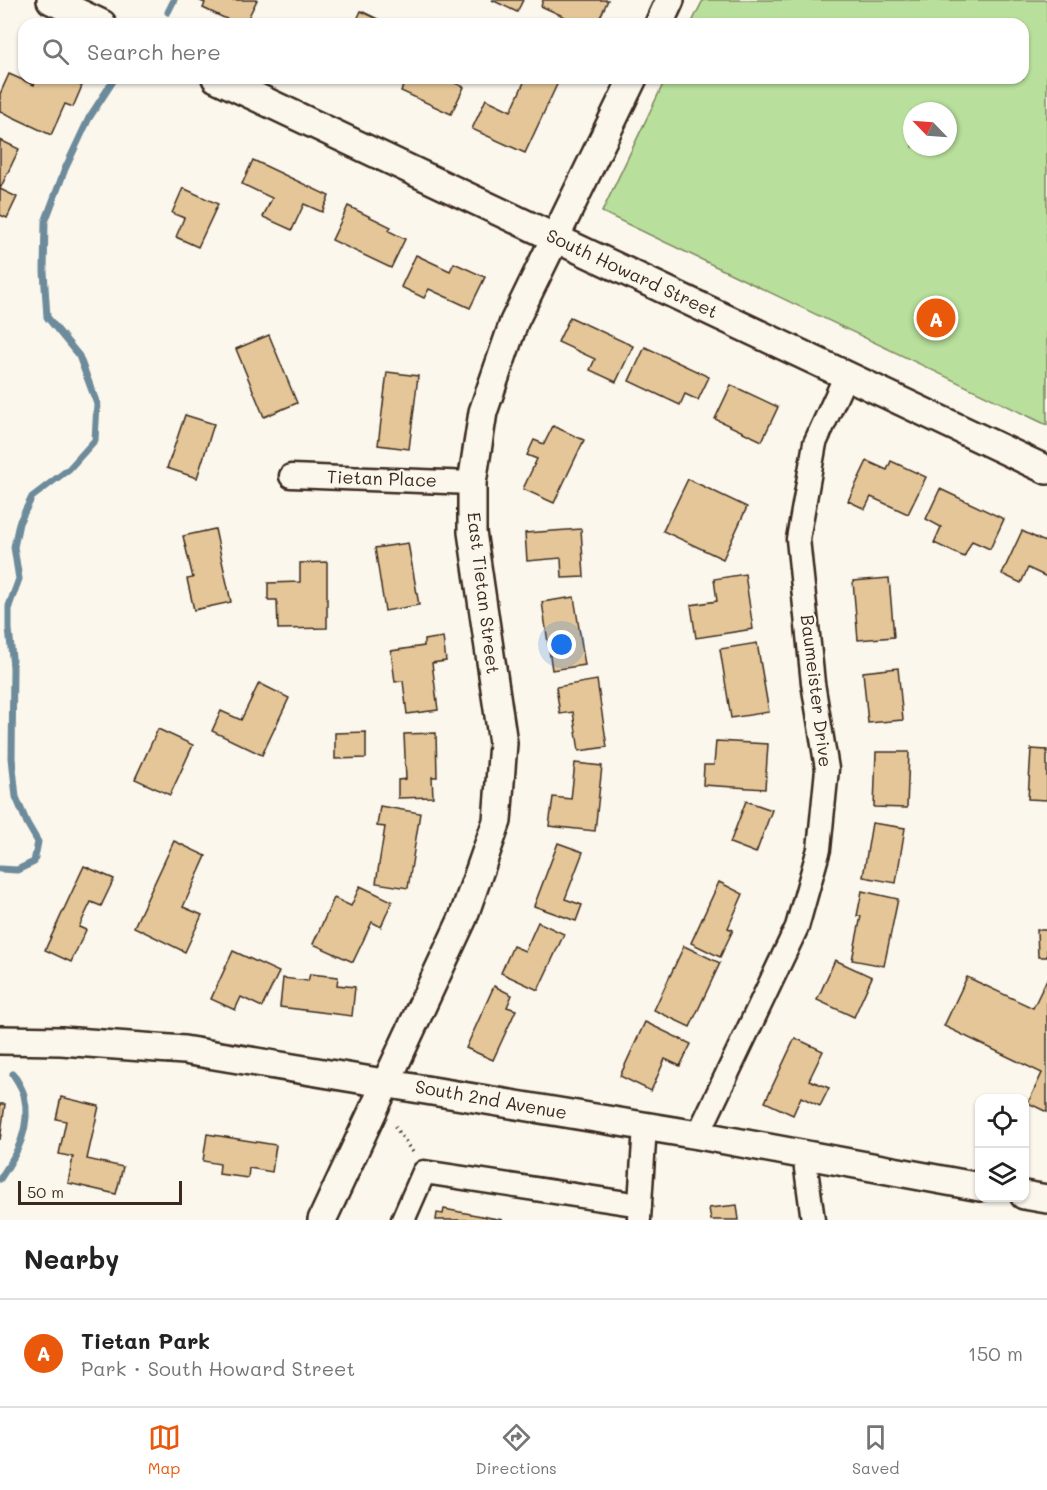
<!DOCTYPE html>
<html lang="en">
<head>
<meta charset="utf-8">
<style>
	:root { --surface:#fff; --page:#f2f2f2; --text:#222; --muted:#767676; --line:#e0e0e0; --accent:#ea580c }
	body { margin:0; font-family:Mali,sans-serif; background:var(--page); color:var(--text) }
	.controls { position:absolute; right:18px; bottom:18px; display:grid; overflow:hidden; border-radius:12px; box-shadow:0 2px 4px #0004 }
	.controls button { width:54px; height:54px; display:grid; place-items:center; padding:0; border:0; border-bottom:2px solid var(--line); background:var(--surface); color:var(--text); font:30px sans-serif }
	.compass { position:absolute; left:903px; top:102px; width:54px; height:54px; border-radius:50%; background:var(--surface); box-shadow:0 2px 4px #0004; rotate:295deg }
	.scale { position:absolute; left:18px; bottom:15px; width:164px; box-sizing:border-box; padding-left:6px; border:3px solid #3b2a1e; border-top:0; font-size:16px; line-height:21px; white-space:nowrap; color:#3b2a1e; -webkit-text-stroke:4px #fbf7ec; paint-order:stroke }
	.you { position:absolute; left:562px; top:645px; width:21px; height:21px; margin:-15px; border:4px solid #fff; border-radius:50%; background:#1a73e8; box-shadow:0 0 0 9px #1a73e833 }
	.badge { display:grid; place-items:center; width:39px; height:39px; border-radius:50%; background:var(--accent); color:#fff; font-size:20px; font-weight:700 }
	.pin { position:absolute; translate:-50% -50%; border:3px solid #fff; box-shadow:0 2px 6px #0006 }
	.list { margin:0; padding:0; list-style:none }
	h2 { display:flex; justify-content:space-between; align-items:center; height:78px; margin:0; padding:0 24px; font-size:26px }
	h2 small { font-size:20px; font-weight:400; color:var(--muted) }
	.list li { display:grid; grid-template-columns:39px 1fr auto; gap:18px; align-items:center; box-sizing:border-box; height:108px; padding:0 24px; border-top:2px solid var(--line) }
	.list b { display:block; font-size:22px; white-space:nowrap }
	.list p { margin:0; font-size:20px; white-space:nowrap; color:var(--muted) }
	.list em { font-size:20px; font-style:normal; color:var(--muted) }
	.icon { flex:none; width:33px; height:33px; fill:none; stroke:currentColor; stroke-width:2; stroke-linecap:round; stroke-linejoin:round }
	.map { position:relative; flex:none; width:1047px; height:1220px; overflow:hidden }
	.search { position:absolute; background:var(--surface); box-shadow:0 2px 4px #0004; left:18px; right:18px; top:18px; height:66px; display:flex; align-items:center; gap:15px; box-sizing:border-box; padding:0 21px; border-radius:18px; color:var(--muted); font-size:22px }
	.sheet { height:186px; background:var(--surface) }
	nav { display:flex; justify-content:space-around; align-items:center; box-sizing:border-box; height:84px; border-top:2px solid var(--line); background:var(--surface); font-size:16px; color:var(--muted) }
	nav a { display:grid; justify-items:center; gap:3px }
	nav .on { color:var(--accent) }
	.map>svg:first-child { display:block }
</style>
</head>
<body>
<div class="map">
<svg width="1047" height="1220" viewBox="0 0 1047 1220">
	<rect width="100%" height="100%" fill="#fbf7ec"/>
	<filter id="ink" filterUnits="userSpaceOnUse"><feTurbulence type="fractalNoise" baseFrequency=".0167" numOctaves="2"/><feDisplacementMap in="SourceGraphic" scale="12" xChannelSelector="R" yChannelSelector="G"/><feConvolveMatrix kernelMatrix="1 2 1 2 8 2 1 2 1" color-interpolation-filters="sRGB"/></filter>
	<g filter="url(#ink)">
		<path fill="#b8df9b" stroke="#7a845c" stroke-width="1.5" fill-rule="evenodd" d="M703,0H1047V425L602,212L666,78H1023V24H691ZM912,111H948V147H912Z"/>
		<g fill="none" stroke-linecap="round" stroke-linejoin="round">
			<g stroke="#6d8b9b" stroke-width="7">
				<path d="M168,12L174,0"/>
				<path d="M0,869L17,870L34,862L38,842L27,823L16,797L12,758L13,667L9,629V606L19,579L14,547L19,523L32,497L69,469L95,440L97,404L79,356L47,317L44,271L45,222L65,169L89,118L115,78"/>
				<path d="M0,1179C17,1154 32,1127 24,1095C22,1088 17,1080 13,1074"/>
			</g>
		</g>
		<g fill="#e4c698" stroke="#3b2a1e" stroke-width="1.5">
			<path d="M198,0H257L245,24H237L203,8L205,3Z"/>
			<path d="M492,0H523L517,12Z"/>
			<path d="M543,0H608L597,24H580L541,6Z"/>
			<path d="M361,11L388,24H355Z"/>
			<path d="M9,74L34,85L37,78H74L73,82L82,86L73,107L65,104L51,135L0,111V94Z"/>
			<path d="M407,78H444L464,87L451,114L401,91Z"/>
			<path d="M526,78H560L525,153L472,129L486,99L511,111Z"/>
			<path d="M0,140L19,149L0,189Z"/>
			<path d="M253,160L329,196L322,212L304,204L292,230L263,217L272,198L242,184Z"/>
			<path d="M183,188L218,204L198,247L176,237L184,218L172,213Z"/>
			<path d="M0,189L17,197L7,218L0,215Z"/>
			<path d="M348,206L391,227L389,231L405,239L391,268L332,240Z"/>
			<path d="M416,255L450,271L454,263L485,277L470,308L429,289L424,298L401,287Z"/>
			<path d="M570,317L633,346L616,382L590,370L595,359L558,342Z"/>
			<path d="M269,335L297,403L264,417L236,349Z"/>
			<path d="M645,347L709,377L698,400L685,394L680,405L629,381Z"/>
			<path d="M387,372L418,376L409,449L378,445Z"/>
			<path d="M731,385L778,407L762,441L715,419Z"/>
			<path d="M185,415L214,424L197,478L167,468Z"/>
			<path d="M553,426L584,440L554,503L523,489L537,459L527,455L534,440L544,444Z"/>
			<path d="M867,461L887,470L891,461L926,477L908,514L871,497L865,509L848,501Z"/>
			<path d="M688,479L747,507L723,559L663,531Z"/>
			<path d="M940,489L1004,519L990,549L972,541L964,557L934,543L941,527L926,519Z"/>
			<path d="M215,529L231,602L194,610L187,579L193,578L183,536Z"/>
			<path d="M581,529L584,577L562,578L561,558L527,561L525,533Z"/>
			<path d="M1022,531L1047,543V577L1028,568L1021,583L1002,574Z"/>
			<path d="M408,543L419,605L385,611L375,548Z"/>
			<path d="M327,562V628L278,629L277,600H268V583L300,582V563Z"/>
			<path d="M745,574L753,629L696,638L691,605L717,601L714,579Z"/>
			<path d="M889,578L894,637L858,640L853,581Z"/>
			<path d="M574,597L585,665L552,670L542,602Z"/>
			<path d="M443,637L446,661L432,663L438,710L407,714L403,681L395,682L391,651L424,646V640Z"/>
			<path d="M757,643L769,712L731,718L720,649Z"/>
			<path d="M898,668L903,720L868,723L863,672Z"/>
			<path d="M597,680L607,747L579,751L573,712L560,714L556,687Z"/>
			<path d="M259,683L289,698L262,755L212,731L221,711L241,720Z"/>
			<path d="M158,729L193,745L170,795L135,779Z"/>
			<path d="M366,732V758L335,759V733Z"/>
			<path d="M436,733L437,777H432L433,797L398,798V780L406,779L404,734Z"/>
			<path d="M716,741L768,744L765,789L703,785L704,765H714Z"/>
			<path d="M1031,749L1047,750V800L1028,799Z"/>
			<path d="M876,752H909L907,808L874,807Z"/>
			<path d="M575,763L602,766L595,831L549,826L553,797L571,799Z"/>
			<path d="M746,801L772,810L756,853L730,843Z"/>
			<path d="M380,806L420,813L408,888L376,883L385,827L377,826Z"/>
			<path d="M872,823L905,828L896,883L863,877Z"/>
			<path d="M174,841L206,856L183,907L202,915L185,952L134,927Z"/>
			<path d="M558,843L583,852L565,899L582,905L576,921L534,906Z"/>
			<path d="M84,866L114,879L101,906L91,902L79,927L86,930L71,962L45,950Z"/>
			<path d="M719,882L743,894L728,928L733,930L720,957L691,943Z"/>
			<path d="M360,886L392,901L381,927L372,922L353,962L313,944L334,898L351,906Z"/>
			<path d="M862,891L898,899L884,966L852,960L861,916H857Z"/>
			<path d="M538,922L564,934L538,990L501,973L513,946L525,951Z"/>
			<path d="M1037,930H1047V957H1038Z"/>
			<path d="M684,946L720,963L690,1027L654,1010Z"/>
			<path d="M233,951L279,972L262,1007L241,997L235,1010L211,999Z"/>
			<path d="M835,960L872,977L854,1017L817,1000Z"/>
			<path d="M310,974L338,977L337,985L355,987L352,1016L280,1007L283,978L308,981Z"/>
			<path d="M967,977L1033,1008L1047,979V1112L1028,1103L1042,1073L944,1026Z"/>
			<path d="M494,986L512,995L507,1007L516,1010L493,1060L466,1048Z"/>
			<path d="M645,1022L691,1044L680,1066L665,1059L651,1091L620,1076Z"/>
			<path d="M795,1038L823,1051L809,1080L829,1088L820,1106L801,1097L793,1115L765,1102Z"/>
			<path d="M61,1097L99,1106L87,1159L123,1167L116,1194L68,1183L73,1157L59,1154L66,1121L56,1119Z"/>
			<path d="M0,1104H5L0,1140Z"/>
			<path d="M207,1134L276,1145L272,1172L249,1168L248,1178L219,1174L220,1164L203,1161Z"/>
			<path d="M737,1205L739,1220H711L709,1208Z"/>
			<path d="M444,1209L503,1220H436L437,1213L443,1214Z"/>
		</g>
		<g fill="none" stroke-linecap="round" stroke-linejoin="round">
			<g stroke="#3b2a1e" stroke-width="27">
				<g id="minor">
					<path d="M291,476L472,483"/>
					<path d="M698,1135L797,927L819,849L827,769L813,683L798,539L815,443L846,375"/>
					<path d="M804,1154L813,1220"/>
					<path d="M639,1219L645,1126"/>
					<path d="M403,1220L424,1172L640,1205"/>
				</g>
			</g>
			<g stroke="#3b2a1e" stroke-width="32">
				<g id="major">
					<path d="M51,0L102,24"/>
					<path d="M659,24L670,0"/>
					<path d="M216,78L1047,470"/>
					<path d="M0,1040L61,1041L184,1050L698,1135L980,1187"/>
					<path d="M1024,1195L1047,1199"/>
					<path d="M322,1220L463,918L497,821L503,743L472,532V483L483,412L514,322L633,78"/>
				</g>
			</g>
			<path stroke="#3b2a1e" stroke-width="4" stroke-dasharray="1.5 4.5" stroke-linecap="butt" d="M395,1126L413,1153"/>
			<use href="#minor" stroke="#fbf7ec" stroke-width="22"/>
			<use href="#major" stroke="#fbf7ec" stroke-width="27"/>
		</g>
	</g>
	<g text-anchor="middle" stroke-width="4.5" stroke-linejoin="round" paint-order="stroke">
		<g font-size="18" fill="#3b2a1e" stroke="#fbf7ec">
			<text transform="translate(632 274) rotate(25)" y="6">South Howard Street</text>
			<text transform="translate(382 479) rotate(2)" y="6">Tietan Place</text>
			<text transform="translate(483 593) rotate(83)" y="6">East Tietan Street</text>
			<text transform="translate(816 691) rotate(83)" y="6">Baumeister Drive</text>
			<text transform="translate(491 1100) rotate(10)" y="6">South 2nd Avenue</text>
		</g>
	</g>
</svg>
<div class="controls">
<button><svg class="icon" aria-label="locate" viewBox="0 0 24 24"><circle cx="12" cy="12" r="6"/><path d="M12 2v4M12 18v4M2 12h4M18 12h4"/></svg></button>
<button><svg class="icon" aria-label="layers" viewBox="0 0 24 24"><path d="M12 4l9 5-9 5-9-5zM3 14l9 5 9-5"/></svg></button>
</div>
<svg class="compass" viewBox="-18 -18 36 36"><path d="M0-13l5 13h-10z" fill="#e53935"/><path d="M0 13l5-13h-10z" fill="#767676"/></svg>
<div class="scale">50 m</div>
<div class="you"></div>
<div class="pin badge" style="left:936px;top:318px">A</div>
<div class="search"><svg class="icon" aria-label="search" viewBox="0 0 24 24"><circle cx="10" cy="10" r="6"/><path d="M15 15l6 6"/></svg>Search here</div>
</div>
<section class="sheet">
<h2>Nearby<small></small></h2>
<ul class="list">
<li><span class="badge">A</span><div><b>Tietan Park</b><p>Park · South Howard Street</p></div><em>150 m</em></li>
</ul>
</section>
<nav>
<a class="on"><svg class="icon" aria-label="map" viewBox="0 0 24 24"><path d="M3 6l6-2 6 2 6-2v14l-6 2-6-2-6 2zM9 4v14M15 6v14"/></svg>Map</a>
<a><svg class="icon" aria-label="directions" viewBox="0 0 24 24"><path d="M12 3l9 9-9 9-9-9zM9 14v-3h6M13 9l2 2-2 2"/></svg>Directions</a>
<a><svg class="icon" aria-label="saved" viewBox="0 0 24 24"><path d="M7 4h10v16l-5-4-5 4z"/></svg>Saved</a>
</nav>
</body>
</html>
